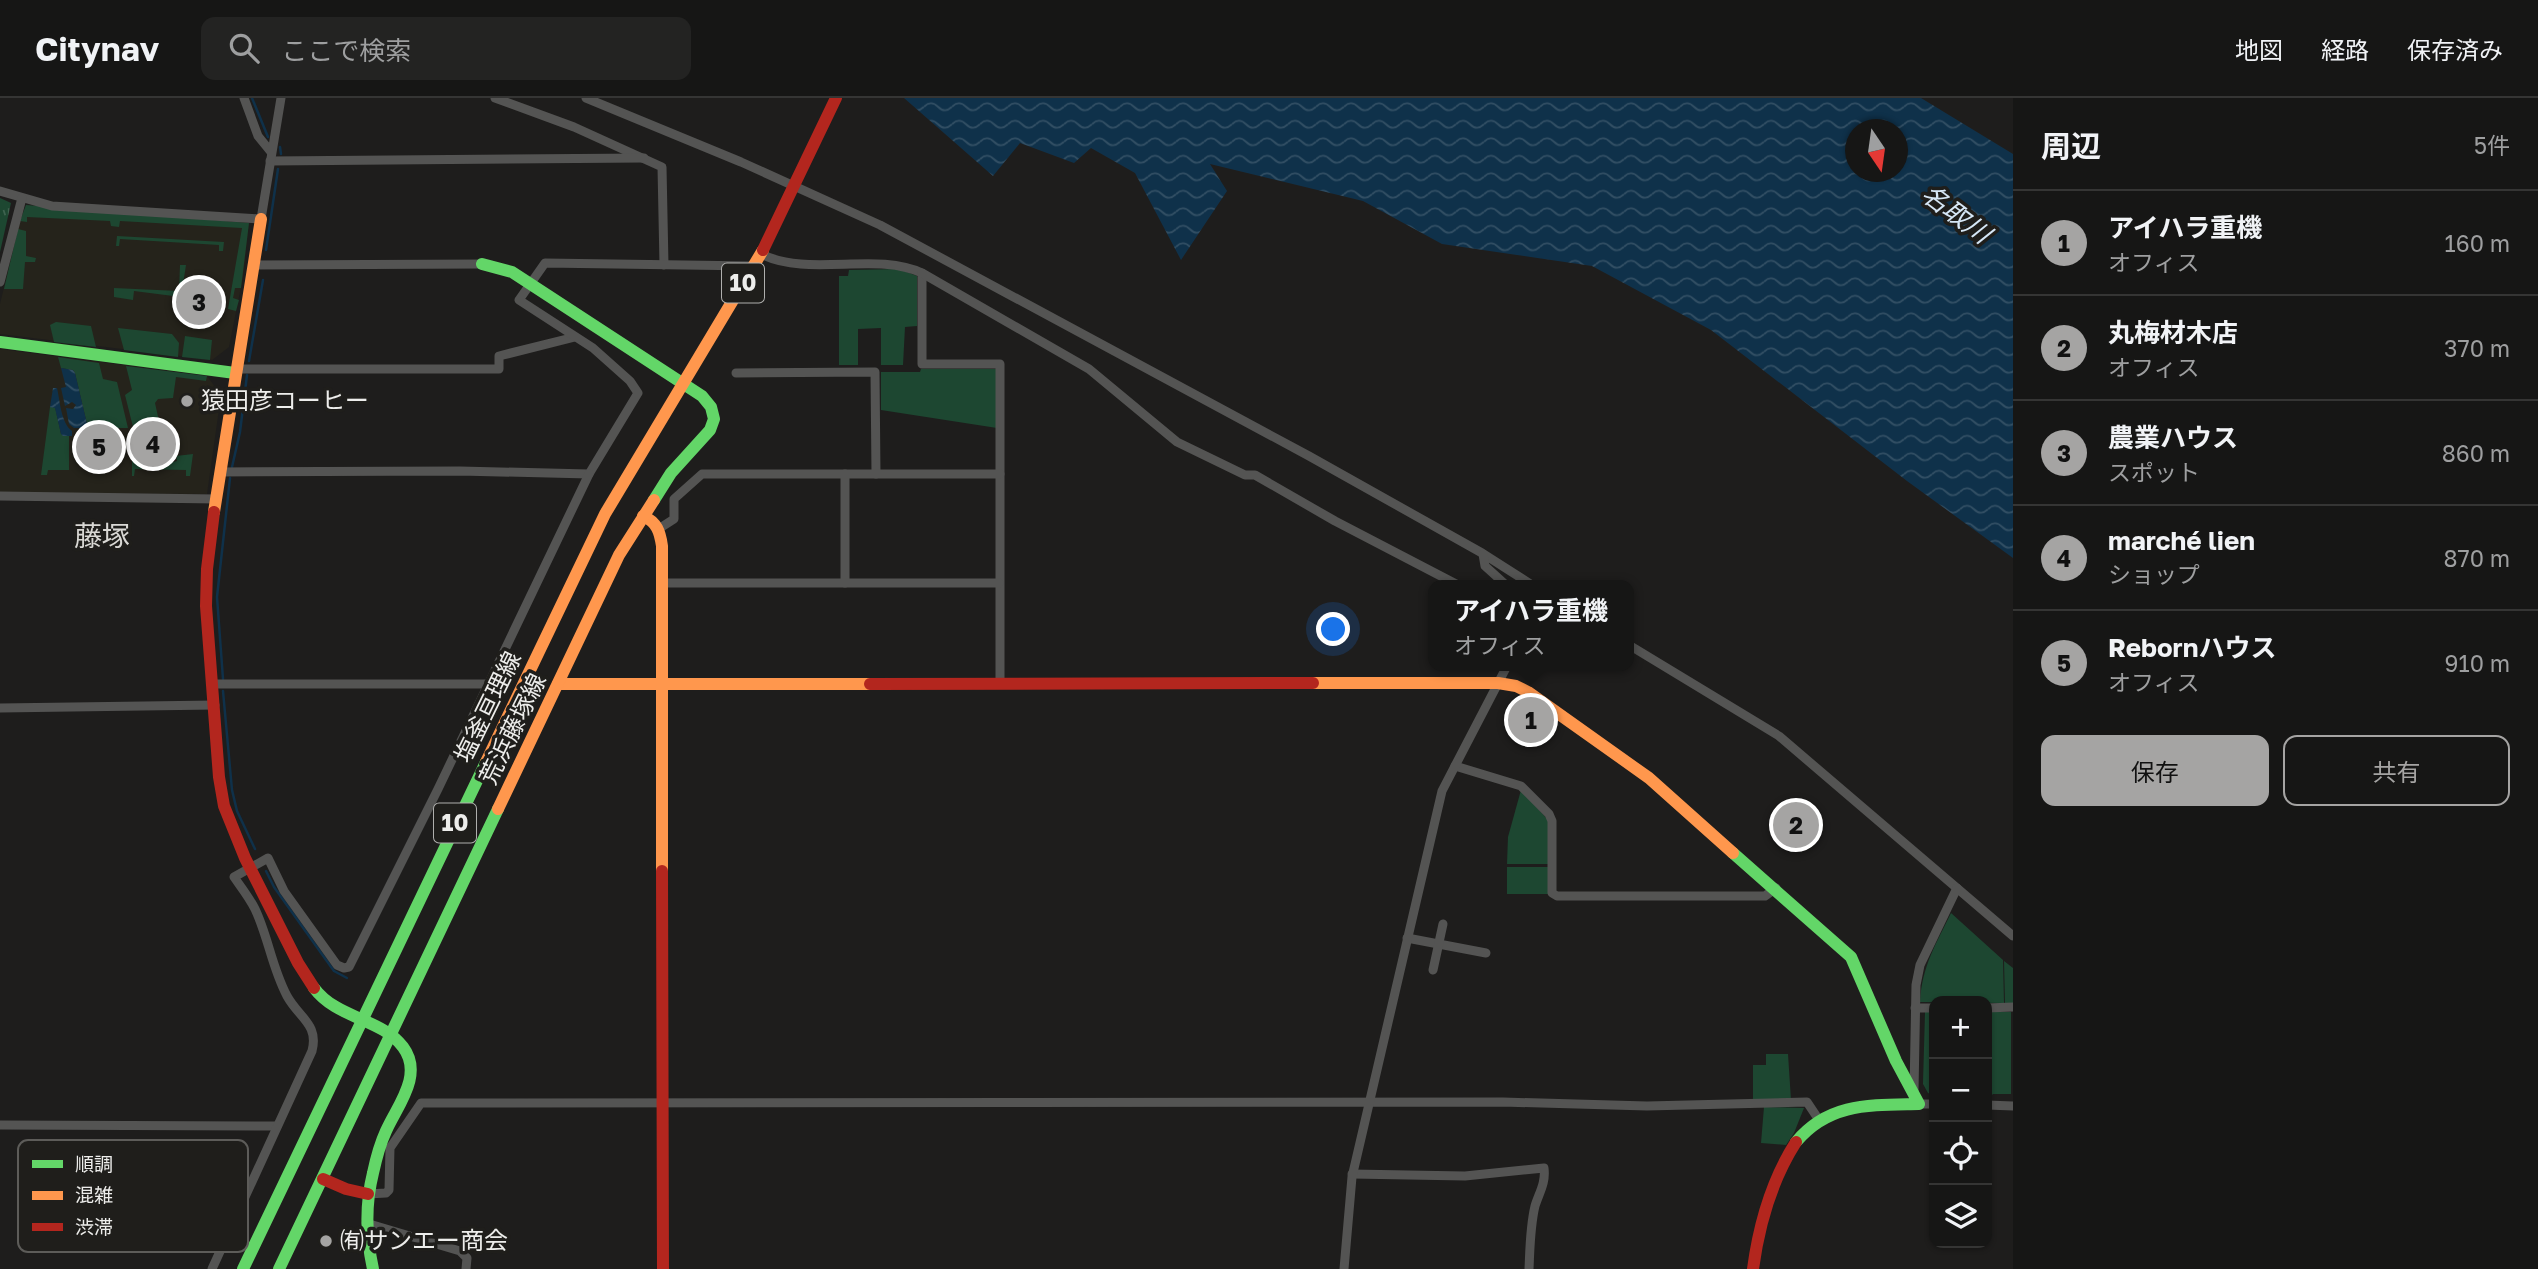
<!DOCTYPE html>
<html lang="ja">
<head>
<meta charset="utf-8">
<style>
	:root { --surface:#161615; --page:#232322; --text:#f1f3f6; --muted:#9e9fa0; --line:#353534; --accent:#a5a4a3 }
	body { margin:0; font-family:"Golos Text","Noto Sans JP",sans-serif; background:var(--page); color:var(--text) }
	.controls { position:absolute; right:21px; bottom:21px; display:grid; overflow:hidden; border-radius:14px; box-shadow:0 2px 5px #0004 }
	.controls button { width:63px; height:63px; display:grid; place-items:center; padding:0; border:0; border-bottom:2px solid var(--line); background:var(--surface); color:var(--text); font:35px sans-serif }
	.compass { position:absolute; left:1845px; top:21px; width:63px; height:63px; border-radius:50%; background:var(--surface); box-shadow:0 2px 5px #0004; rotate:167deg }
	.you { position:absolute; left:1334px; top:532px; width:24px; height:24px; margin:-18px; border:5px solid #fff; border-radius:50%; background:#1a73e8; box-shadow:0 0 0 10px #1a73e833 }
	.badge { display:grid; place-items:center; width:46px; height:46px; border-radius:50%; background:var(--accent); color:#111; font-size:23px; font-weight:700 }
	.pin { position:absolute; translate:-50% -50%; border:4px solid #fff; box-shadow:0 2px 7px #0006 }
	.popup { position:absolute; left:1428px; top:482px; width:206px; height:91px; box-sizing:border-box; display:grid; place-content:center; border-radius:14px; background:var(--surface); filter:drop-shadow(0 2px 5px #0005); font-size:23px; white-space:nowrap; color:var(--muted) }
	.popup b { font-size:26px; color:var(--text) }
	.popup::after { content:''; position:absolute; left:50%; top:100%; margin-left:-14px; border:14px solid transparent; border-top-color:var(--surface) }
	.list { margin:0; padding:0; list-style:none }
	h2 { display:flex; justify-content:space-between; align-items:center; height:91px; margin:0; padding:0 28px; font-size:30px }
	h2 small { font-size:23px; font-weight:400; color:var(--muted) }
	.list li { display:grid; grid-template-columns:46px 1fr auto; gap:21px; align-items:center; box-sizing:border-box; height:105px; padding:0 28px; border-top:2px solid var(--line) }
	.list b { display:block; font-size:26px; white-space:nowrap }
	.list p { margin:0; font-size:23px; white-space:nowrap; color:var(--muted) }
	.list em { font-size:23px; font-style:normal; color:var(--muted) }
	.actions { display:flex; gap:14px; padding:21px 28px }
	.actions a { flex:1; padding:16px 0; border:2px solid var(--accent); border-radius:14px; text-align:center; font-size:24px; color:var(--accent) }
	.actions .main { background:var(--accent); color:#111 }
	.icon { flex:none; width:38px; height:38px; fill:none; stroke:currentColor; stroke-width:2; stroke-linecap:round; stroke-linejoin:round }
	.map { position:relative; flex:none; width:2013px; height:1171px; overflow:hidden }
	header { display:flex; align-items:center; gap:42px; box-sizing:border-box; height:98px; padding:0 35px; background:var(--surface); border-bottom:2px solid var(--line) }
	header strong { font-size:33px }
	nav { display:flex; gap:38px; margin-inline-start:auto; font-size:24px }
	.search { width:490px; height:63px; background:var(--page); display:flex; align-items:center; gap:18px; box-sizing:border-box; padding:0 24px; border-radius:14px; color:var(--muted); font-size:26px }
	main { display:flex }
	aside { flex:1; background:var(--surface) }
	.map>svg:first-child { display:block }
</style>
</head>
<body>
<header>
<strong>Citynav</strong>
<div class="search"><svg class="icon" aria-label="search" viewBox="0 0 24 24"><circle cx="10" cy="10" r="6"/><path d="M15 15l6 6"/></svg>ここで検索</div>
<nav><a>地図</a><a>経路</a><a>保存済み</a></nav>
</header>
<main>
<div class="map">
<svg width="2013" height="1171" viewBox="0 0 2013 1171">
	<defs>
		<pattern id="park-tufts" width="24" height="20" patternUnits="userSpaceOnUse" patternTransform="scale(1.75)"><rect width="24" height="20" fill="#1d4731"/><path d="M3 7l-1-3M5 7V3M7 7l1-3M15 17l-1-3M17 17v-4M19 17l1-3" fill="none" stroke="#3e624f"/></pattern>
		<pattern id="water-waves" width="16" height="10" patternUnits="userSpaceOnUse" patternTransform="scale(1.75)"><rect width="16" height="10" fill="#0f314a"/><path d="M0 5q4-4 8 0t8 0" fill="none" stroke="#324f64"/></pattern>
	</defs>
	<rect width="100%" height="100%" fill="#1e1d1c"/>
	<g fill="#25231b">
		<path d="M26,107L249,125L243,179L229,249L212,262L0,236V206L20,123Z"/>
		<path d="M0,251L207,278L221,297L207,396L0,395Z"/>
	</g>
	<g fill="#1d4731">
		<path d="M26,107L249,125L241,190H235L233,200L239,202L236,213L228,211L242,130L120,123L119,129L111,128L110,123L27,119V124L20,123Z"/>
		<path d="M18,131L26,133V158L36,160L35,164H25L23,191H4Z"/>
		<path d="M117,138L224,144L223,153H219V147L120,141L119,148H116Z"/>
		<path d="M180,167H186L181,199L134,193L133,202L114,199V190L179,193Z"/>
		<path d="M899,171L917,178V228L905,229L903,267H881V230L858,231V267H839V178H848L849,172Z"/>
		<path d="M56,224L91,228L96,249L54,244L50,227Z"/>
		<path d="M118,230L172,236L179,245L178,259L124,252Z"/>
		<path d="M185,238L212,242L210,262L182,259Z"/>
		<path d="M58,259L99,265L103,281L117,284L128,330H88L75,275L73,272L61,270Z"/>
		<path d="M126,268L207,278L206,283L176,279L173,300L158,301L155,305L159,323L133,329L125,297L132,292Z"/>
		<path d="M921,271H997V330L881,312V274H920Z"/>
		<path d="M50,309H55L61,336L69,338V372H48L47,377H41Z"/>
		<path d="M138,344L143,363L163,359L165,366L177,363L176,358L193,356L190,378H186V372L135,371L134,378H132V345Z"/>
		<path d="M1521,692L1548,722L1549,766H1507L1508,739Z"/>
		<rect x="1507" y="769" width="42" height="27"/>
		<path d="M1951,815L2003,862L2004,905L1920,904C1922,868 1936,846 1951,815Z"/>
		<path d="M2004,863L2013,870V905H2005Z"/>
		<path d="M1925,914H1934V998L1928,995L1923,986Z"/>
		<path d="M1987,914H2011V996H1993L1988,1001Z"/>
		<path d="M1766,956H1788L1791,1002H1753V967H1766Z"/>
		<path d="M1764,1009L1804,1010L1794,1035L1786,1047L1761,1045Z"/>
	</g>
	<path fill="url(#park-tufts)" d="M0,100L11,105L0,154Z"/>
	<g fill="url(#water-waves)" fill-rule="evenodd">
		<path d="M904,0H1921L2013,56V460L1907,383L1711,232L1592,168L1442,146L1363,103L1210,66L1227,93L1181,162L1135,75L1091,50L1074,65L1020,45L993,78ZM1856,32H1898V74H1856Z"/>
		<path d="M61,270L73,272L75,275L88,330H74L69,326L66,310L73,311L76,307L72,304L65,308L61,290L66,289Z"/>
		<path d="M53,290H57C60,303 61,325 72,333V338H63L61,336L55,310L50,309Z"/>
	</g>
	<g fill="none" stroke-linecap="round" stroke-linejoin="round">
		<g stroke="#0f314a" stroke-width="2.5">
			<path d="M252,0L268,39"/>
			<path d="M280,49L281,56"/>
			<path d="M266,152L278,71"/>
			<path d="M249,263L263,182"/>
			<path d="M232,369L240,334L247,277"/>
			<path d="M223,581L217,499L230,380"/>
			<path d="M223,593L232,692L237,713L255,751"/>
			<path d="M266,773L274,789L334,873L347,880"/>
		</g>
		<g stroke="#545453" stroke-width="9">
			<path d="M244,0L258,38L271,54"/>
			<path d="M495,0L574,29L662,69L664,167"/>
			<path d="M586,0L741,64L880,127L1309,358L1482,455L1532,487"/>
			<path d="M270,63L644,60"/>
			<path d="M0,93L52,108L261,121L281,0"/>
			<path d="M761,156C809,180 876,153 922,175V266H1000V586"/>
			<path d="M255,167L482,166"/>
			<path d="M922,175L1089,271L1177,344L1245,377H1255L1335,423L1458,487"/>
			<path d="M0,184L22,100"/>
			<path d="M236,271H499V258L575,239"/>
			<path d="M736,275L875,274L876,376"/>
			<path d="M220,374L460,373L589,376L638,295L630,283L593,250L519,202L545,165L754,168"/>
			<path d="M845,376V485"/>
			<path d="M0,398L217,401"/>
			<path d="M660,430L674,421V401L702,376H1000"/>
			<path d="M1483,456L1485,468L1506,487"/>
			<path d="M663,485H999"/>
			<path d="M1629,547L1779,638L2013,838"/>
			<path d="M213,586H489"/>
			<path d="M0,610L215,607"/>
			<path d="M1455,668L1521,688L1549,716L1552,723V795L1557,798H1765L1776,790"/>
			<path d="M1407,840L1486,855"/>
			<path d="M1433,872L1443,826"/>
			<path d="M1915,910H1934"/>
			<path d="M1987,910L2013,909"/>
			<path d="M1914,993L1916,887L1920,867L1957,790"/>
			<path d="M1919,1006H1934"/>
			<path d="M1987,1007L2013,1008"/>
			<path d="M0,1027L277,1028"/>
			<path d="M1352,1076L1465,1078L1544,1070C1546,1085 1539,1095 1535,1108C1530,1129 1530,1150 1529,1171"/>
			<path d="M368,1096L386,1095L389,1092L390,1050L421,1005L1503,1004L1647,1008L1807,1004L1819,1022"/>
			<path d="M366,1125L460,1153L467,1160L466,1171"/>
			<path d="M212,1171L312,953C319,926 299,920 287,898C272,870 268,838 255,811C249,799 241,789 234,779L268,760L284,793L337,867L344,870L349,869L438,691L589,376"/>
			<path d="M1344,1171L1352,1079L1442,693L1507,568"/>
		</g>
		<g stroke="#63d668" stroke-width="12">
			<path d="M482,166L512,174L702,298L711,309L714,321L710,332L671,375L654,402"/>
			<path d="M0,244L235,275"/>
			<path d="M1733,755L1851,859L1896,963L1919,1006C1872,1007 1829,1004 1796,1044"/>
			<path d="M314,890C337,921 381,920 403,949C424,977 397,1008 386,1033C380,1046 376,1061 373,1075C365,1107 366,1139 373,1171"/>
			<path d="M243,1171L486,664"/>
			<path d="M279,1171L498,711"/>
		</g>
		<g stroke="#ff974d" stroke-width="12">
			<path d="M214,414L261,121"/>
			<path d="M643,418C657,424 660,434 662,448V773"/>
			<path d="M1313,585H1498L1516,588L1528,594L1649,680L1733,755"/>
			<path d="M558,586H870"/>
			<path d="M486,664L605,416L763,152"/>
			<path d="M498,711L619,457L654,402"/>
		</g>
		<g stroke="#b3261e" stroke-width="12">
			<path d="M763,152L836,0"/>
			<path d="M214,414L207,471L206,508L219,679L224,708L245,760L298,865L314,890"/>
			<path d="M870,586L1313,585"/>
			<path d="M662,773L663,1171"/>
			<path d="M323,1081L346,1091L368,1096"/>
			<path d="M1753,1171C1759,1126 1771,1083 1796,1044"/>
		</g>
	</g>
	<g fill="#a5a4a3" stroke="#1f1e1b" stroke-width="2.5">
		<circle cx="187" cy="303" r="7"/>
		<circle cx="326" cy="1143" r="7"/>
	</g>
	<g text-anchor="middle" stroke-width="7" stroke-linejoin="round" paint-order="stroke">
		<g fill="#1f1e1b" stroke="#afafad" stroke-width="2">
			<rect x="722" y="165.5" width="42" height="39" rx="5"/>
			<rect x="434" y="705.5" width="42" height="39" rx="5"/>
		</g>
		<g font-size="23" font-weight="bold" fill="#ededeb">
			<text x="743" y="193">10</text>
			<text x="455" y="733">10</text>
		</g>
		<g font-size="24" fill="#ededeb" stroke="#1f1e1b" text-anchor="start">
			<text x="201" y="311">猿田彦コーヒー</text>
			<text x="340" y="1151">㈲サンエー商会</text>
		</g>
		<g font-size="24" fill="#ededeb" stroke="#1f1e1b">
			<text transform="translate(488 609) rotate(-64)" y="8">塩釜亘理線</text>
			<text transform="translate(513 631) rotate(-64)" y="8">荒浜藤塚線</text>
		</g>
		<g font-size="26" font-style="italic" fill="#d6e7f6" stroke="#1f1e1b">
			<text transform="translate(1956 116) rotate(37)" y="9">名取川</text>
		</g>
		<g font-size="28" fill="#d9d8d4" stroke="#1f1e1b">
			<text x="102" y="448">藤塚</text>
		</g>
	</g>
	<rect x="18" y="1042" width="230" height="112" rx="10" fill="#1f1e1b" stroke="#5d5c59" stroke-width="2"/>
	<rect x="32" y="1062" width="31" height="8" fill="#63d668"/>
	<rect x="32" y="1093" width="31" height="9" fill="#ff974d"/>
	<rect x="32" y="1125" width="31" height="8" fill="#b3261e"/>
	<g font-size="19" fill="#ededeb">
		<text x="75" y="1073">順調</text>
		<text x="75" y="1104">混雑</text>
		<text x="75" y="1136">渋滞</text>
	</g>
</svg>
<div class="controls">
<button>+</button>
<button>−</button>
<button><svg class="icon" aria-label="locate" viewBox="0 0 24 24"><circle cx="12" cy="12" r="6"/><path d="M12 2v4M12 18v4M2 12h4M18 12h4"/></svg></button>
<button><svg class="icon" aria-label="layers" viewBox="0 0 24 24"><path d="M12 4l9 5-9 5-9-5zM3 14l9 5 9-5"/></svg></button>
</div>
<svg class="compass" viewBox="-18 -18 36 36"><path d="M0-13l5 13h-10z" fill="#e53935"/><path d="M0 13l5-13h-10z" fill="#9e9fa0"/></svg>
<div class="you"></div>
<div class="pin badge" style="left:1531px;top:622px">1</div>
<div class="popup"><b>アイハラ重機</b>オフィス</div>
<div class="pin badge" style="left:1796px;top:727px">2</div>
<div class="pin badge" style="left:199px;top:204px">3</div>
<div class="pin badge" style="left:153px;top:346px">4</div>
<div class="pin badge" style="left:99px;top:349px">5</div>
</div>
<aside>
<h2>周辺<small>5件</small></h2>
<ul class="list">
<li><span class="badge">1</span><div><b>アイハラ重機</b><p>オフィス</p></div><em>160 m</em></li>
<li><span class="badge">2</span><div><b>丸梅材木店</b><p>オフィス</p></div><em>370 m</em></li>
<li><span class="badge">3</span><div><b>農業ハウス</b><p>スポット</p></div><em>860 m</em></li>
<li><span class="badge">4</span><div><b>marché lien</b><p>ショップ</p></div><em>870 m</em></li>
<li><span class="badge">5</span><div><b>Rebornハウス</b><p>オフィス</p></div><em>910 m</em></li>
</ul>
<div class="actions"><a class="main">保存</a><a>共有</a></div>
</aside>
</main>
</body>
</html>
